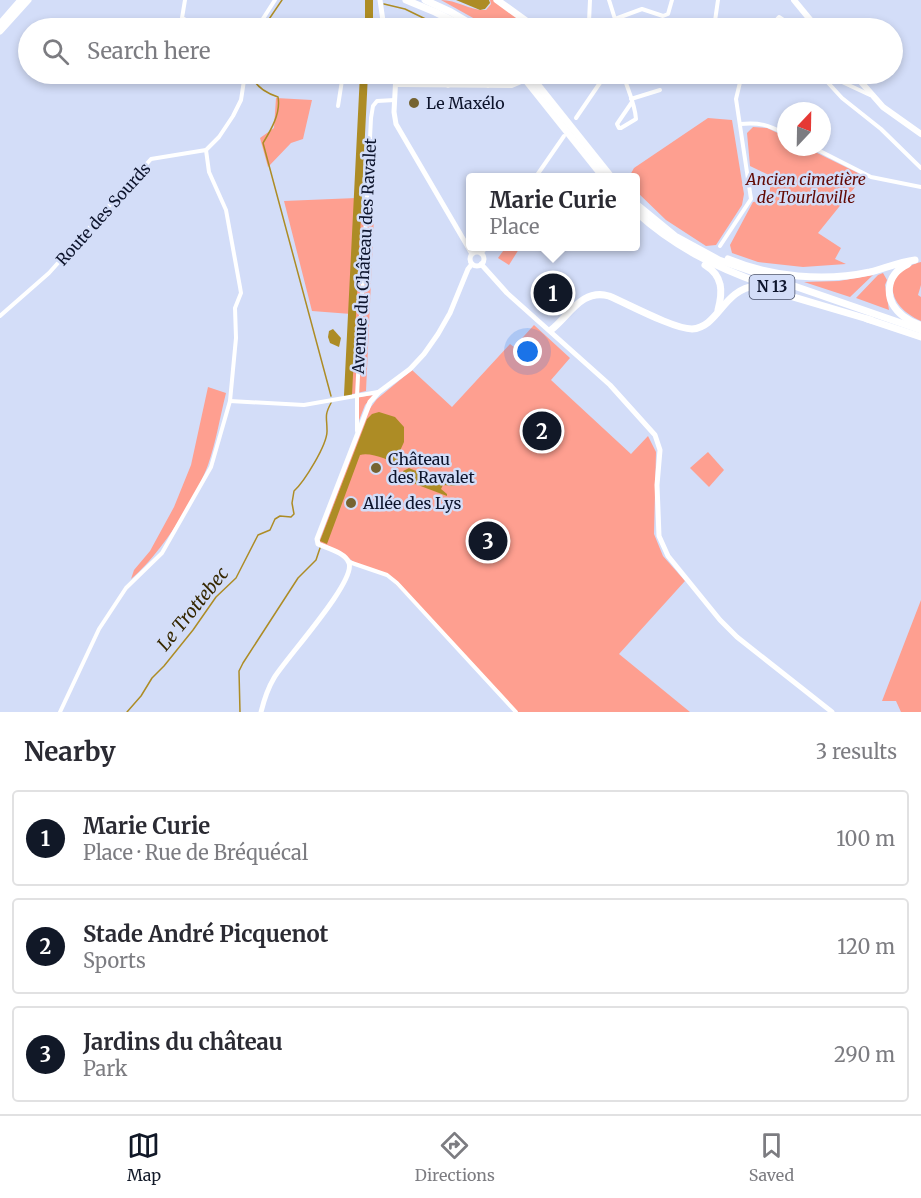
<!DOCTYPE html>
<html lang="en">
<head>
<meta charset="utf-8">
<style>
	:root { --surface:#fff; --page:#f7f7f7; --text:#2b2b33; --muted:#7c7c81; --line:#e1e1e2; --accent:#111827 }
	body { margin:0; font-family:Merriweather,serif; background:var(--page); color:var(--text) }
	.compass { position:absolute; left:777px; top:102px; width:54px; height:54px; border-radius:50%; background:var(--surface); box-shadow:0 3px 9px #0003; rotate:22deg }
	.you { position:absolute; left:528px; top:352px; width:21px; height:21px; margin:-15px; border:4px solid #fff; border-radius:50%; background:#1a73e8; box-shadow:0 0 0 9px #1a73e833 }
	.badge { display:grid; place-items:center; width:39px; height:39px; border-radius:50%; background:var(--accent); color:#fff; font-size:20px; font-weight:700 }
	.pin { position:absolute; translate:-50% -50%; border:3px solid #fff; box-shadow:0 2px 6px #0006 }
	.popup { position:absolute; left:466px; top:173px; width:174px; height:78px; box-sizing:border-box; display:grid; place-content:center; border-radius:6px; background:var(--surface); filter:drop-shadow(0 2px 4px #0005); font-size:20px; white-space:nowrap; color:var(--muted) }
	.popup b { font-size:22px; color:var(--text) }
	.popup::after { content:''; position:absolute; left:50%; top:100%; margin-left:-12px; border:12px solid transparent; border-top-color:var(--surface) }
	.list { margin:0; padding:0; list-style:none }
	h2 { display:flex; justify-content:space-between; align-items:center; height:78px; margin:0; padding:0 24px; font-size:26px }
	h2 small { font-size:20px; font-weight:400; color:var(--muted) }
	.list li { display:grid; grid-template-columns:39px 1fr auto; gap:18px; align-items:center; box-sizing:border-box; height:96px; margin:0 12px 12px; padding:0 12px; border:2px solid var(--line); border-radius:6px }
	.list b { display:block; font-size:22px; white-space:nowrap }
	.list p { margin:0; font-size:20px; white-space:nowrap; color:var(--muted) }
	.list em { font-size:20px; font-style:normal; color:var(--muted) }
	.icon { flex:none; width:33px; height:33px; fill:none; stroke:currentColor; stroke-width:2; stroke-linecap:round; stroke-linejoin:round }
	.map { position:relative; flex:none; width:921px; height:712px; overflow:hidden }
	.search { position:absolute; background:var(--surface); box-shadow:0 3px 9px #0003; left:18px; right:18px; top:18px; height:66px; display:flex; align-items:center; gap:15px; box-sizing:border-box; padding:0 21px; border-radius:33px; color:var(--muted); font-size:22px }
	.sheet { height:402px; background:var(--surface) }
	nav { display:flex; justify-content:space-around; align-items:center; box-sizing:border-box; height:84px; border-top:2px solid var(--line); background:var(--surface); font-size:16px; color:var(--muted) }
	nav a { display:grid; justify-items:center; gap:3px }
	nav .on { color:var(--accent) }
	.map>svg:first-child { display:block }
</style>
</head>
<body>
<div class="map">
<svg width="921" height="712" viewBox="0 0 921 712">
	<rect width="100%" height="100%" fill="#d3ddf8"/>
	<g fill="#fe9f90">
		<path d="M441,0C457,0 471,11 486,10L491,4L490,0H493L532,28H491Z"/>
		<path d="M276,98L312,100L303,139L291,143L268,167L260,138L274,128Z"/>
		<path d="M708,118L732,120L744,194L742,205L716,245L706,246L666,220L636,191V178L629,177L634,168Z"/>
		<path d="M753,127L767,128L786,137V147H805L864,176L818,233L841,248L835,259L846,264L803,267L758,262L732,253L730,245L753,202L769,200L771,176L750,166L747,133Z"/>
		<path d="M356,198L357,211L364,212L365,216H374L366,391L348,395L351,314L312,311L284,201Z"/>
		<path d="M506,247H515L519,249L509,265L498,258Z"/>
		<path d="M921,262V285L918,295L921,297V321C887,306 880,273 921,262Z"/>
		<path d="M883,273L887,280L885,285L889,310L856,298L878,275Z"/>
		<path d="M873,275L850,297L804,282L839,281Z"/>
		<path d="M534,325L570,358L551,380L631,454L648,436L656,452L654,534L663,556L685,581L619,654L690,712H516L387,575L358,565L339,551L319,542L368,411L377,399L412,370L452,407L510,344L514,347Z"/>
		<path d="M208,387L226,393C220,417 216,442 208,465C195,500 160,555 131,579L134,570L150,551L174,507L191,465Z"/>
		<path d="M374,395L365,405L358,423L359,397Z"/>
		<path d="M708,452L724,470L709,487L690,468Z"/>
		<path d="M921,600V712H901L896,701H882Z"/>
	</g>
	<g fill="#ad8c25">
		<path d="M456,0H489L490,3L485,9L480,10Z"/>
		<path d="M333,329L341,338L339,347L330,343L328,337L329,331Z"/>
		<path d="M379,412L395,417L404,427V442L399,453L402,463L405,465L399,467C391,460 371,452 360,455L327,544L320,541L367,419L372,414Z"/>
		<path d="M409,468L411,469L457,486L443,485L441,489L447,494V496L402,479L403,471Z"/>
	</g>
	<g fill="none" stroke-linecap="round" stroke-linejoin="round">
		<g stroke="#ad8c25" stroke-width="1.5">
			<path d="M367,0L372,1"/>
			<path d="M384,4L405,9L444,28"/>
			<path d="M263,28L282,0"/>
			<path d="M251,74C255,87 266,93 278,97C281,113 271,130 263,143L331,396"/>
			<path d="M127,712L141,696L152,678L164,666L193,630L216,597L236,578L258,535L270,530L275,519L280,516L291,517L294,514L292,503L294,491C304,482 328,444 327,430C327,417 324,416 331,403"/>
			<path d="M240,712L239,671L243,663L298,578L316,560L320,548"/>
		</g>
		<g stroke="#ad8c25" stroke-width="8">
			<path d="M369,0V28"/>
			<path d="M348,395L364,74"/>
		</g>
		<g stroke="#fff" stroke-width="4">
			<path d="M185,0L182,18L188,21L218,20L224,28"/>
			<path d="M609,0L615,19V28"/>
			<path d="M615,19L642,9L663,16L668,14L672,0"/>
			<path d="M589,22L590,0"/>
			<path d="M257,28L275,0"/>
			<path d="M714,28L718,0"/>
			<path d="M769,28L779,17L788,23L791,28"/>
			<path d="M552,74L571,76L584,74"/>
			<path d="M623,74C627,88 635,103 636,119L621,128H619L617,124L632,102"/>
			<path d="M820,74L842,98L881,129L921,168"/>
			<path d="M533,77L545,74"/>
			<path d="M824,79L840,81L870,95"/>
			<path d="M396,85L512,86L526,80"/>
			<path d="M421,85V75H448V86"/>
			<path d="M466,85L475,75L485,81L488,86"/>
			<path d="M631,99L660,90"/>
			<path d="M338,106L343,74"/>
			<path d="M576,118L606,74"/>
			<path d="M740,124C760,122 768,125 786,134"/>
			<path d="M812,147L871,177L921,187"/>
			<path d="M535,178L564,136"/>
			<path d="M720,246L751,199L736,99L742,74"/>
			<path d="M481,254L487,246"/>
			<path d="M0,316L49,273L151,159L206,150L219,137L233,116L241,100L245,74"/>
			<path d="M230,401L304,405L378,392"/>
			<path d="M357,431V396L371,118L373,106L377,101L395,100"/>
			<path d="M349,562L387,575L397,583L516,712"/>
			<path d="M60,712L99,629L126,588L162,553L211,467L230,401L236,338L235,308L241,293L240,287L226,210L209,172L206,150"/>
		</g>
		<g stroke="#fff" stroke-width="5">
			<path d="M380,0L384,28"/>
			<path d="M396,74L394,112L396,124L472,254"/>
			<circle cx="477" cy="259" r="7"/>
			<path d="M481,264L507,293L610,385L655,435L660,450L657,485L659,536L668,556L720,620L737,637L832,712"/>
			<path d="M261,712C264,700 268,688 274,678C286,658 356,582 349,563C346,553 327,548 318,544L317,539L370,402L379,392L410,369L424,354L438,334L450,313L468,269L472,264"/>
		</g>
		<g stroke="#fff" stroke-width="6">
			<path d="M794,0L817,28"/>
			<path d="M854,74L883,107L921,134"/>
		</g>
		<g stroke="#fff" stroke-width="7">
			<path d="M406,0L435,12L467,28"/>
			<path d="M425,0L451,12L478,28"/>
			<path d="M497,0L536,28"/>
			<path d="M0,24L21,0"/>
			<path d="M0,31L28,0"/>
			<path d="M521,74L604,178"/>
			<path d="M529,74L612,178"/>
			<path d="M636,204L675,236L719,260L921,330"/>
			<path d="M636,212C673,246 715,267 763,284"/>
			<path d="M728,259C771,277 824,282 870,272C885,268 900,262 915,260"/>
			<path d="M908,264C885,275 883,300 903,316C908,320 914,323 920,325"/>
			<path d="M705,265C723,276 723,291 718,310"/>
			<path d="M867,319L921,337"/>
			<path d="M551,330C569,316 582,288 609,296C628,304 674,329 692,329C719,327 723,289 756,286L871,320"/>
		</g>
	</g>
	<g fill="#756331" stroke="#d3ddf8" stroke-width="2">
		<circle cx="414" cy="103" r="6"/>
		<circle cx="376" cy="468" r="6"/>
		<circle cx="351" cy="503" r="6"/>
	</g>
	<g text-anchor="middle" stroke-width="5" stroke-linejoin="round" paint-order="stroke">
		<rect fill="#d3ddf8" stroke="#485069" stroke-width="1.5" x="749.5" y="275" width="45" height="24" rx="4.5"/>
		<g font-size="15" font-weight="bold" fill="#0d142c">
			<text x="772" y="292">N 13</text>
		</g>
		<g font-size="16" fill="#0d142c" stroke="#d3ddf8" text-anchor="start">
			<text x="426" y="109">Le Maxélo</text>
			<text x="388" y="465">Château<tspan x="388" dy="18">des Ravalet</tspan></text>
			<text x="363" y="509">Allée des Lys</text>
		</g>
		<g font-size="16" font-style="italic" fill="#620904" stroke="#d3ddf8">
			<text x="806" y="185">Ancien cimetière<tspan x="806" dy="18">de Tourlaville</tspan></text>
		</g>
		<g font-size="16" fill="#0d142c" stroke="#d3ddf8">
			<text transform="translate(103 214) rotate(-48)" y="6">Route des Sourds</text>
			<text transform="translate(364 256) rotate(-87)" y="6">Avenue du Château des Ravalet</text>
		</g>
		<g font-size="18" font-style="italic" fill="#352700" stroke="#d3ddf8">
			<text transform="translate(193 609) rotate(-51)" y="6">Le Trottebec</text>
		</g>
	</g>
</svg>
<svg class="compass" viewBox="-18 -18 36 36"><path d="M0-13l5 13h-10z" fill="#e53935"/><path d="M0 13l5-13h-10z" fill="#7c7c81"/></svg>
<div class="you"></div>
<div class="pin badge" style="left:553px;top:293px">1</div>
<div class="popup"><b>Marie Curie</b>Place</div>
<div class="pin badge" style="left:542px;top:431px">2</div>
<div class="pin badge" style="left:488px;top:541px">3</div>
<div class="search"><svg class="icon" aria-label="search" viewBox="0 0 24 24"><circle cx="10" cy="10" r="6"/><path d="M15 15l6 6"/></svg>Search here</div>
</div>
<section class="sheet">
<h2>Nearby<small>3 results</small></h2>
<ul class="list">
<li><span class="badge">1</span><div><b>Marie Curie</b><p>Place · Rue de Bréquécal</p></div><em>100 m</em></li>
<li><span class="badge">2</span><div><b>Stade André Picquenot</b><p>Sports</p></div><em>120 m</em></li>
<li><span class="badge">3</span><div><b>Jardins du château</b><p>Park</p></div><em>290 m</em></li>
</ul>
</section>
<nav>
<a class="on"><svg class="icon" aria-label="map" viewBox="0 0 24 24"><path d="M3 6l6-2 6 2 6-2v14l-6 2-6-2-6 2zM9 4v14M15 6v14"/></svg>Map</a>
<a><svg class="icon" aria-label="directions" viewBox="0 0 24 24"><path d="M12 3l9 9-9 9-9-9zM9 14v-3h6M13 9l2 2-2 2"/></svg>Directions</a>
<a><svg class="icon" aria-label="saved" viewBox="0 0 24 24"><path d="M7 4h10v16l-5-4-5 4z"/></svg>Saved</a>
</nav>
</body>
</html>
